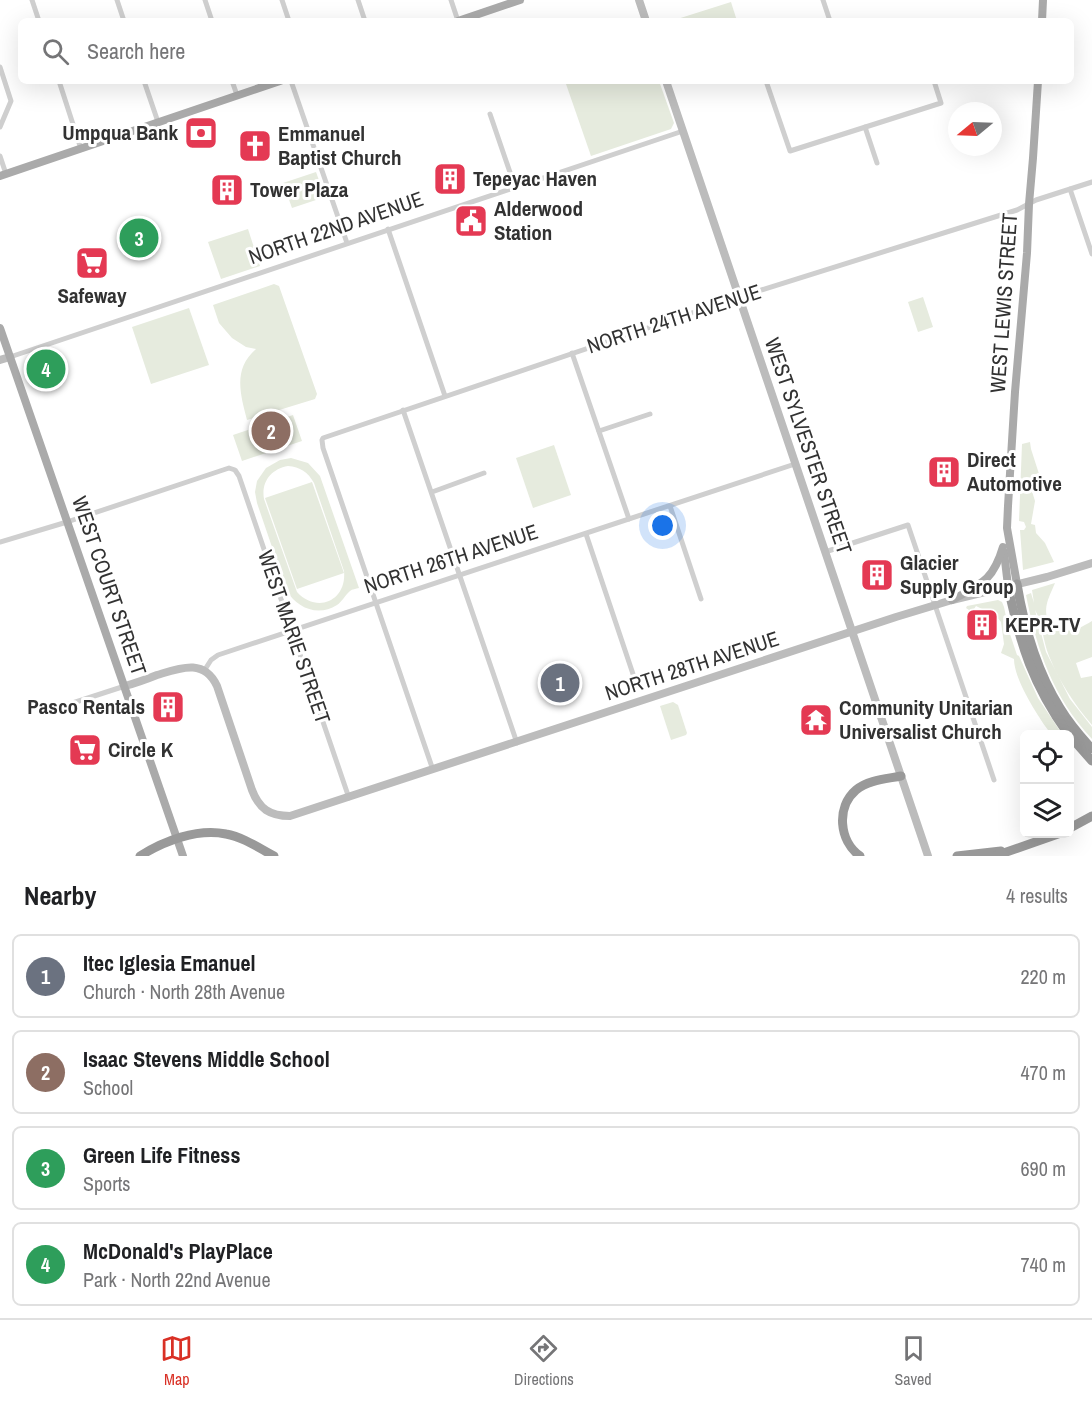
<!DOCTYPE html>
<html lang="en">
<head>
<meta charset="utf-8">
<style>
	:root { --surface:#fff; --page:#f2f2f2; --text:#202124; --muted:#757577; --line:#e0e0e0; --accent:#d93025 }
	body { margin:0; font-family:"Archivo Narrow",sans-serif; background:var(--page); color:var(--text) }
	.controls { position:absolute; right:18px; bottom:18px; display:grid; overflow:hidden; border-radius:9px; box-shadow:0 6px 24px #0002 }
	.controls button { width:54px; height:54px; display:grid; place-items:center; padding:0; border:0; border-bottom:2px solid var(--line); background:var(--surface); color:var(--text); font:30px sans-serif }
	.compass { position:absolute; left:948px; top:102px; width:54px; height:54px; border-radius:50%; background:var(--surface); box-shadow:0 6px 24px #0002; rotate:251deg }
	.you { position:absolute; left:663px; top:526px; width:21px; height:21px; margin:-15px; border:4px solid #fff; border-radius:50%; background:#1a73e8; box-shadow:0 0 0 9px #1a73e833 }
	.badge { display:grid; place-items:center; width:39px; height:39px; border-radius:50%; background:var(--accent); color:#fff; font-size:20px; font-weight:700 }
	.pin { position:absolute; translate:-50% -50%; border:3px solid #fff; box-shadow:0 2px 6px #0006 }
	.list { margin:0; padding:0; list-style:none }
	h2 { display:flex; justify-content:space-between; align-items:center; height:78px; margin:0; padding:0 24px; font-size:26px }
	h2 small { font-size:20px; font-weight:400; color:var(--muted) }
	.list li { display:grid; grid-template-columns:39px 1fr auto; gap:18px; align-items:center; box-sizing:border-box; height:84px; margin:0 12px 12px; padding:0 12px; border:2px solid var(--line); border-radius:9px }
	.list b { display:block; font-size:22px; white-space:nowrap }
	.list p { margin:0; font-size:20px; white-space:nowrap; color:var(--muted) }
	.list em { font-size:20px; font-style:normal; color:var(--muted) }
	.icon { flex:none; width:33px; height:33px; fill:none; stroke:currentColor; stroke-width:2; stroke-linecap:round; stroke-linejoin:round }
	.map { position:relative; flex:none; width:1092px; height:856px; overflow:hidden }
	.search { position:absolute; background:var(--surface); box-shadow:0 6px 24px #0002; left:18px; right:18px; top:18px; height:66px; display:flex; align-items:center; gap:15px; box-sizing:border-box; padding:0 21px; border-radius:9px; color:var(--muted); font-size:22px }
	.sheet { height:462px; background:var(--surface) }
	nav { display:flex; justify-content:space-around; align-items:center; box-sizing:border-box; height:84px; border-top:2px solid var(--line); background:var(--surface); font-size:16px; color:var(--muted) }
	nav a { display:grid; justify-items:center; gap:3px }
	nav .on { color:var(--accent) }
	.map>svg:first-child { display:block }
</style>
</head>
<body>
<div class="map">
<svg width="1092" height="856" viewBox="0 0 1092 856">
	<rect width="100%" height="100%" fill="#fff"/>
	<g fill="#e6ebde" fill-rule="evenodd">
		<path d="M731,2L737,21H671Z"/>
		<path d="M576,81H659L674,123L671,129L591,156L566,84Z"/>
		<path d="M316,172L325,197L292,208L283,183Z"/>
		<path d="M248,229L260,266L221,279L208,242Z"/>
		<path d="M274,284L279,286L317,394L315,399L247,420C240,393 233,369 256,349L246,347L232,338L219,323L213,305Z"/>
		<path d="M923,297L933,327L918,332L908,302Z"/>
		<path d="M189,308L209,365L151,384L132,327Z"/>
		<path d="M293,415L302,441L242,461L233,435Z"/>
		<path d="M1030,442L1031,449L1040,477L1032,479L1034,487L1031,488L1035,501L1031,524L1035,525L1036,533L1045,543L1054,562L1023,570L1020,530H1024L1026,527L1024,522L1019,521L1022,444Z"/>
		<path d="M554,445L571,495L533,508L516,458Z"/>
		<path d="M291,458L308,463L320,476L359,588C356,589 352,589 350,591C345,595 342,602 337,605C318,617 297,608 287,591L257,503L255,492L257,481L266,468L280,460ZM288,466C300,467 308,472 314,483L344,571C347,601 317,614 297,592L264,499C261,482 271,469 288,466Z"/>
		<path d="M312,482L344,573L297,589L265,498Z"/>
		<path d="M1055,583C1048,600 1042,608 1050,626C1069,634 1075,631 1092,621V657L1076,663L1081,678L1092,676V725C1074,704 1059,681 1049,656C1043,641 1042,622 1035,610L1046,652L1070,699L1092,727V739C1053,697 1037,651 1026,595L1031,593L1034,603L1032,590Z"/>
		<path d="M998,600L1002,602L1004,607L1009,631L1017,655L1019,656L1038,698L1062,734H1051L1048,730C1036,713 1014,679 1014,659L1001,653L1004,644L1001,622L996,616L976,606L972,612L966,608L967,606Z"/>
		<path d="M673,702L678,705L687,733L686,735L671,740L660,706Z"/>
	</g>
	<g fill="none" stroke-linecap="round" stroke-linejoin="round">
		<g stroke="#cfcfcf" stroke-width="5">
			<path d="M32,0L39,21"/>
			<path d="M117,0L124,21"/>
			<path d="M205,0L212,21"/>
			<path d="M282,0L289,21"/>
			<path d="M358,0L365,21"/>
			<path d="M451,0L458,21"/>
			<path d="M823,0L830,21"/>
			<path d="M0,67L11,101L0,127"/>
			<path d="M59,81L81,149"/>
			<path d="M144,81L158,122"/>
			<path d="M232,81L237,95"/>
			<path d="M291,81L347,243"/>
			<path d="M766,81L790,151L941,103L934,81"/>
			<path d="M490,114L515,187"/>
			<path d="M865,127L877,163"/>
			<path d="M0,156L6,174"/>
			<path d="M1070,189L1092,254"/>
			<path d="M388,229L445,396"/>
			<path d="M572,353L629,519"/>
			<path d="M10,357L683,131"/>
			<path d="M403,410L517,743"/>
			<path d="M599,431L650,414"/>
			<path d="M432,492L484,473"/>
			<path d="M670,506L701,599"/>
			<path d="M586,534L635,680"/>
			<path d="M0,542L67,522L229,468L235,470L239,476L349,798"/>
			<path d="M825,552L908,525L994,780"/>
			<path d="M204,671L211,660L218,655L795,464"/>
			<path d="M51,710L125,686"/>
			<path d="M433,770L323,448L322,440L323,438L739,297L1017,210L1036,200L1092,182"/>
		</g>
		<g stroke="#bcbcbc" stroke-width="8">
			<path d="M639,0L646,21"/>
			<path d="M666,81L928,856"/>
			<path d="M0,360L10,357"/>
			<path d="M125,686C136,683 147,679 157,675C180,668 204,658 217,686L252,790C259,809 270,816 290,816L896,617L952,600L1047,577L1092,563"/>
		</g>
		<g stroke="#aaa" stroke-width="8">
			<path d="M458,21L520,0"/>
			<path d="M1042,21L1043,0"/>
			<path d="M0,176L280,81"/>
			<path d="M0,328L183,856"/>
			<path d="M1004,552L1008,586"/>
			<path d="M1017,584L1007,528L1008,506L1015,392L1027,253L1029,204L1033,158L1038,81"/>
			<path d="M952,600C981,584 993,581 1003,547"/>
		</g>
		<g stroke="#999" stroke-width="9">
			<path d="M1017,584C1024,626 1037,671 1060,708C1069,723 1080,736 1092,749"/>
			<path d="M1008,586C1020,645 1033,685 1068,734"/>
			<path d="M1070,736L1092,761"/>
			<path d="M1070,828L1092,816"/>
			<path d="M140,856C164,841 197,828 226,834C243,837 259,848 274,856"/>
			<path d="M860,856C839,841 836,807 856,790C868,780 886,779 901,776"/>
			<path d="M957,856L1001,851"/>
			<path d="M995,856L1058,834"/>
		</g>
	</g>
	<defs>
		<g id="bank-square" transform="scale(1.725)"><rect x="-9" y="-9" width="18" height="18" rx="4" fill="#e43953" stroke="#fff"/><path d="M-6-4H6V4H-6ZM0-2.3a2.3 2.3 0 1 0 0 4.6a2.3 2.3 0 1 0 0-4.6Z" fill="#fff"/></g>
		<g id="church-square" transform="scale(1.725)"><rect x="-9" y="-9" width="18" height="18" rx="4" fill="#e43953" stroke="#fff"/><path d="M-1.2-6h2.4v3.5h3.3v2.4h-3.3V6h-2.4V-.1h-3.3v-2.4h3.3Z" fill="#fff"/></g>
		<g id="building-square" transform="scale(1.725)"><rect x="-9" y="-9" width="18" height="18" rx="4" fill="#e43953" stroke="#fff"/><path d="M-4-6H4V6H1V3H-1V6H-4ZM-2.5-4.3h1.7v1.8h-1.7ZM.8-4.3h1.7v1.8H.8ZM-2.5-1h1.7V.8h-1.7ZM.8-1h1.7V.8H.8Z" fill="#fff"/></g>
		<g id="civic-square" transform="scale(1.725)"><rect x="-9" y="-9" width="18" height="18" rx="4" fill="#e43953" stroke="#fff"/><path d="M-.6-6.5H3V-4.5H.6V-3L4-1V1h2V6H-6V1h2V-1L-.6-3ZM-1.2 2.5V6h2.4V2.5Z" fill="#fff"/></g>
		<g id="supermarket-square" transform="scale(1.725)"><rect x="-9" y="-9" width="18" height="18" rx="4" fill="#e43953" stroke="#fff"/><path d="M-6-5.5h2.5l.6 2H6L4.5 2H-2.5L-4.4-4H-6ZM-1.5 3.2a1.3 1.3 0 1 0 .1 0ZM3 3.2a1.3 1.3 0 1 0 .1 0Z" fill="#fff"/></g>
		<g id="temple-square" transform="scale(1.725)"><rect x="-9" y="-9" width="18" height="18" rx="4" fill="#e43953" stroke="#fff"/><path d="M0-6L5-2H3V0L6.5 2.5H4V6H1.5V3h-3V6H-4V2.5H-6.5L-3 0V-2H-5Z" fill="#fff"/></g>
	</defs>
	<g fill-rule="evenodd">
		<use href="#bank-square" x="201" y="133"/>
		<use href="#church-square" x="255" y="146"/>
		<use href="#building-square" x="450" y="179"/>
		<use href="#building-square" x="227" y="190"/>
		<use href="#civic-square" x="471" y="221"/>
		<use href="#supermarket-square" x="92" y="263"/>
		<use href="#building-square" x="944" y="472"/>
		<use href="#building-square" x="877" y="575"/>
		<use href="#building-square" x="982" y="625"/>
		<use href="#building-square" x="168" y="707"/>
		<use href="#temple-square" x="816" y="720"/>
		<use href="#supermarket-square" x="85" y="750"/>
	</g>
	<g text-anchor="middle" stroke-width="6" stroke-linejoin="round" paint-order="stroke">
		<g font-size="21" font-weight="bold" fill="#323232" stroke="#fff" text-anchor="start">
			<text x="178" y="140" text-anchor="end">Umpqua Bank</text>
			<text x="278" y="141">Emmanuel<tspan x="278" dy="24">Baptist Church</tspan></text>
			<text x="473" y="186">Tepeyac Haven</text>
			<text x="250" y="197">Tower Plaza</text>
			<text x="494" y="216">Alderwood<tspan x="494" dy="24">Station</tspan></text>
			<text x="92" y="303" text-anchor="middle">Safeway</text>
			<text x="967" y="467">Direct<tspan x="967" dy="24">Automotive</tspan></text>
			<text x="900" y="570">Glacier<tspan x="900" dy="24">Supply Group</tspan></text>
			<text x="1005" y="632">KEPR-TV</text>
			<text x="145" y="714" text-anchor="end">Pasco Rentals</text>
			<text x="839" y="715">Community Unitarian<tspan x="839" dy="24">Universalist Church</tspan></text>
			<text x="108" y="757">Circle K</text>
		</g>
		<g font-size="21" fill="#323232" stroke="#fff">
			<text transform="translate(336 228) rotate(-19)" y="7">NORTH 22ND AVENUE</text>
			<text transform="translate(1004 303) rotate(-86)" y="7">WEST LEWIS STREET</text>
			<text transform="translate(674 319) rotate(-18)" y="7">NORTH 24TH AVENUE</text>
			<text transform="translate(808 446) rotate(71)" y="7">WEST SYLVESTER STREET</text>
			<text transform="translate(451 559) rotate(-18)" y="7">NORTH 26TH AVENUE</text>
			<text transform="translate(109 586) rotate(71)" y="7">WEST COURT STREET</text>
			<text transform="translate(294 637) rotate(71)" y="7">WEST MARIE STREET</text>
			<text transform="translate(692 666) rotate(-18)" y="7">NORTH 28TH AVENUE</text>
		</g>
	</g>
</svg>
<div class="controls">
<button><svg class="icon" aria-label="locate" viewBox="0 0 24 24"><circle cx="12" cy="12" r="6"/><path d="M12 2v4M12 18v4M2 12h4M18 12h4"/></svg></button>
<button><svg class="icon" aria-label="layers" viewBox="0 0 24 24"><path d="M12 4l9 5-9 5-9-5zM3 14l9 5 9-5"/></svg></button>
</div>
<svg class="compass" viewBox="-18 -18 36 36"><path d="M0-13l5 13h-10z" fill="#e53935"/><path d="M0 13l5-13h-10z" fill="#757577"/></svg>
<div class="you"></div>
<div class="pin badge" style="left:560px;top:683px;background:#6b7280">1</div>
<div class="pin badge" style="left:271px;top:431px;background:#8d6e63">2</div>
<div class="pin badge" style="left:139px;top:238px;background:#2e9e5b">3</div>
<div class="pin badge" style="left:46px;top:369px;background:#2e9e5b">4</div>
<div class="search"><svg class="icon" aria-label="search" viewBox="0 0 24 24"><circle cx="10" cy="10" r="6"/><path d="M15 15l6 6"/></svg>Search here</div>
</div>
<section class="sheet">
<h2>Nearby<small>4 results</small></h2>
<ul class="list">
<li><span class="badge" style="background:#6b7280">1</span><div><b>Itec Iglesia Emanuel</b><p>Church · North 28th Avenue</p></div><em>220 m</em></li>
<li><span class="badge" style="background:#8d6e63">2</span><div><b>Isaac Stevens Middle School</b><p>School</p></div><em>470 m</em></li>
<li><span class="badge" style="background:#2e9e5b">3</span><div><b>Green Life Fitness</b><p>Sports</p></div><em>690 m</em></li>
<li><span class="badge" style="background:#2e9e5b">4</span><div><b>McDonald's PlayPlace</b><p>Park · North 22nd Avenue</p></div><em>740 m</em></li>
</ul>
</section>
<nav>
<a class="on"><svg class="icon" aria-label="map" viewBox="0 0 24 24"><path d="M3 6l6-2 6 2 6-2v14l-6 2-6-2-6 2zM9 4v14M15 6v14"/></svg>Map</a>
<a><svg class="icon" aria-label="directions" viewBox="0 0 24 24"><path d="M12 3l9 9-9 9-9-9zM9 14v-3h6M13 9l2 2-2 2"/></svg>Directions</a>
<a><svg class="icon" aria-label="saved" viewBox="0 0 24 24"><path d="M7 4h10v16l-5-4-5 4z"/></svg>Saved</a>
</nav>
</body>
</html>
